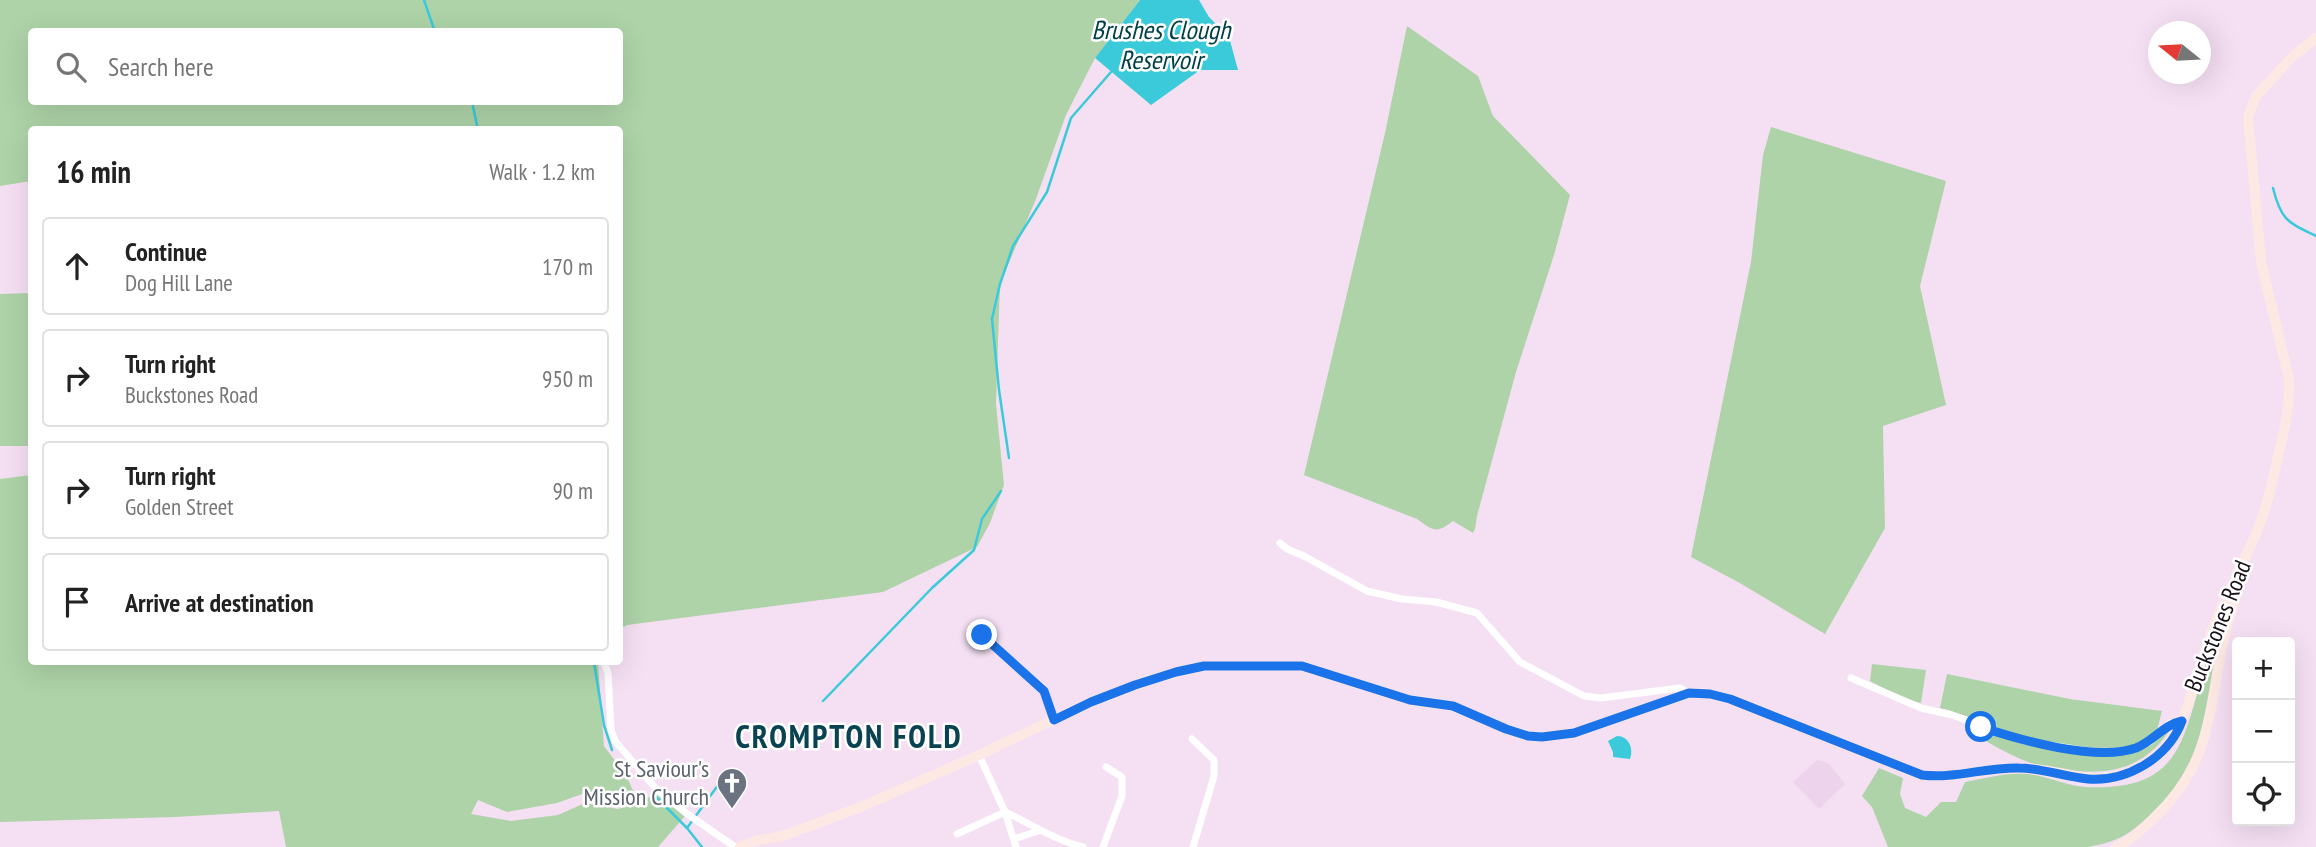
<!DOCTYPE html>
<html lang="en">
<head>
<meta charset="utf-8">
<style>
	:root { --surface:#fff; --page:#f6f6f6; --text:#222; --muted:#767676; --line:#e0e0e0 }
	body { margin:0; font-family:"PT Sans Narrow",sans-serif; background:var(--page); color:var(--text) }
	.controls { position:absolute; right:21px; bottom:21px; display:grid; overflow:hidden; border-radius:7px; box-shadow:0 7px 28px #0002 }
	.controls button { width:63px; height:63px; display:grid; place-items:center; padding:0; border:0; border-bottom:2px solid var(--line); background:var(--surface); color:var(--text); font:35px sans-serif }
	.compass { position:absolute; left:2148px; top:21px; width:63px; height:63px; border-radius:50%; background:var(--surface); box-shadow:0 7px 28px #0002; rotate:288deg }
	.stop { position:absolute; width:21px; height:21px; margin:-16px; border:5px solid #1a73e8; border-radius:50%; background:#fff }
	.stop.end { background:#1a73e8; border-color:#fff; box-shadow:0 2px 7px #0008 }
	.list { margin:0; padding:0; list-style:none }
	h2 { display:flex; justify-content:space-between; align-items:center; height:91px; margin:0; padding:0 28px; font-size:30px }
	h2 small { font-size:23px; font-weight:400; color:var(--muted) }
	.list li { display:grid; grid-template-columns:46px 1fr auto; gap:21px; align-items:center; box-sizing:border-box; height:98px; margin:0 14px 14px; padding:0 14px; border:2px solid var(--line); border-radius:7px }
	.list b { display:block; font-size:26px; white-space:nowrap }
	.list p { margin:0; font-size:23px; white-space:nowrap; color:var(--muted) }
	.list em { font-size:23px; font-style:normal; color:var(--muted) }
	.icon { flex:none; width:38px; height:38px; fill:none; stroke:currentColor; stroke-width:2; stroke-linecap:round; stroke-linejoin:round }
	.map { position:relative; flex:none; width:2316px; height:847px; overflow:hidden }
	.search { position:absolute; background:var(--surface); box-shadow:0 7px 28px #0002; left:28px; top:28px; width:595px; height:77px; display:flex; align-items:center; gap:18px; box-sizing:border-box; padding:0 24px; border-radius:7px; color:var(--muted); font-size:26px }
	.panel { position:absolute; background:var(--surface); box-shadow:0 7px 28px #0002; left:28px; top:126px; width:595px; height:539px; border-radius:7px }
	.map>svg:first-child { display:block }
</style>
</head>
<body>
<div class="map">
<svg width="2316" height="847" viewBox="0 0 2316 847">
	<rect width="100%" height="100%" fill="#f5e0f3"/>
	<path fill="#edd3ec" d="M1817,760L1828,763L1845,784L1819,809L1793,782Z"/>
	<g fill="#aed3a8" fill-rule="evenodd">
		<path d="M0,0H1140L1095,58L1066,115L1036,199L1000,284L996,404L1004,485L990,523L977,547L883,592L627,625L620,629V130H32L31,181L0,186ZM32,32H620V102H32Z"/>
		<path d="M1407,26L1478,76L1493,116L1570,195L1554,255L1516,372L1477,516L1475,529L1473,533L1453,521C1436,534 1434,531 1417,519L1304,475L1385,133Z"/>
		<path d="M1771,127L1946,181L1920,286L1946,405L1883,426L1885,528L1825,634L1738,582L1691,557L1751,262L1763,155Z"/>
		<path d="M31,293V446H0V294Z"/>
		<path d="M31,475L32,662H598L604,746L627,777L634,793L618,798L585,793L557,803L507,812L478,800L471,814L511,821L558,815L585,803L618,809L657,794L685,816L658,847H286L279,811L175,817L0,822V479Z"/>
		<path d="M2229,603C2218,653 2210,726 2186,770C2177,788 2163,802 2149,816C2128,836 2116,842 2088,847H1888L1872,807L1862,796L1879,768L1903,778L1900,794L1905,808L1926,817L1941,802H1956L1965,782C1987,778 2012,771 2034,775C2051,778 2069,786 2086,787C2177,791 2182,746 2203,673C2209,649 2219,626 2229,603Z"/>
		<path d="M1872,664L1926,670L1921,703L1902,698L1870,681Z"/>
		<path d="M1947,674L2070,699L2162,711C2160,717 2159,726 2156,732C2141,760 2042,744 2016,736C1990,727 1966,714 1940,708Z"/>
		<path d="M1969,724L2023,743L2132,751L2173,725C2145,772 2104,777 2055,768C2047,766 2037,765 2028,762C2007,754 1986,741 1966,730Z"/>
	</g>
	<g fill="#3acada">
		<path d="M1140,0H1199L1209,17L1229,37L1238,70H1200L1151,105L1095,58Z"/>
		<path d="M1617,736C1629,736 1634,749 1630,759L1613,757V752L1608,741Z"/>
	</g>
	<g fill="none" stroke-linecap="round" stroke-linejoin="round">
		<g stroke="#3acada" stroke-width="2.5">
			<path d="M424,0L435,32"/>
			<path d="M472,102L478,130"/>
			<path d="M2273,188C2281,220 2287,222 2316,236"/>
			<path d="M1009,458L999,390L992,319L1000,284L1013,246L1047,192L1071,118L1111,72"/>
			<path d="M594,662L604,725L612,750"/>
			<path d="M823,701L932,588L974,550L982,519L1001,491"/>
			<path d="M656,797L687,828L702,847"/>
			<path d="M687,828L724,777"/>
		</g>
		<g stroke="#fff" stroke-width="7">
			<path d="M1280,543L1287,549L1304,556L1367,591L1402,599L1436,602L1477,613L1520,662L1584,696L1601,698L1680,688L1689,693"/>
			<path d="M982,635L1044,691L1054,720"/>
			<path d="M604,662L608,673L611,730L615,741L657,790L686,813L735,847"/>
			<path d="M1851,678L1921,708L1952,715L2024,741L2095,752H2117L2135,749L2151,741L2170,723L2182,721"/>
			<path d="M1192,739L1214,760V776L1193,847"/>
			<path d="M979,755L1005,812L1016,847"/>
			<path d="M957,834L1005,812C1032,824 1054,840 1083,847"/>
			<path d="M1014,839L1038,831"/>
			<path d="M1103,847L1122,796V777L1106,767"/>
		</g>
		<g stroke="#fee8e4" stroke-width="10">
			<path d="M740,847L754,841L783,836L861,807L979,755L1091,702L1152,679L1204,666H1302L1410,700L1453,706L1506,729L1528,736L1542,737L1574,733L1689,693L1710,694L1730,699L1922,775C1954,779 1985,768 2017,768C2067,767 2094,794 2146,764C2189,739 2194,673 2212,630C2225,597 2242,566 2256,534C2267,507 2273,480 2279,452C2285,428 2290,405 2289,379L2261,262L2248,117L2256,96L2292,57L2316,38"/>
			<path d="M2116,847C2130,841 2143,829 2154,818C2208,767 2208,720 2221,652C2225,631 2232,610 2238,590V586L2233,583"/>
		</g>
	</g>
	<g fill="none" stroke-linecap="round" stroke-linejoin="round">
		<path stroke="#1a73e8" stroke-width="9" d="M982,635L1044,691L1054,720L1091,702L1135,685L1176,672L1204,666H1302L1410,700L1453,706L1506,729L1528,736L1542,737L1574,733L1689,693L1710,694L1730,699L1922,775C1955,779 1986,767 2019,768C2042,768 2065,777 2088,779C2127,782 2168,758 2182,721C2163,725 2154,741 2136,748C2096,762 2020,740 1981,727"/>
	</g>
	<defs>
		<g id="church-pin" transform="scale(1.575)"><path d="M0 17L-7.5 6A9.5 9.5 0 1 1 7.5 6Z" fill="#6b7280" stroke="#fff"/><path d="M-1.2-6h2.4v3.5h3.3v2.4h-3.3V6h-2.4V-.1h-3.3v-2.4h3.3Z" fill="#fff"/></g>
	</defs>
	<g fill-rule="evenodd">
		<use href="#church-pin" x="732" y="783"/>
	</g>
	<g text-anchor="middle" stroke-width="5" stroke-linejoin="round" paint-order="stroke">
		<g font-size="24" fill="#181118" stroke="#fff">
			<text transform="translate(2218 626) rotate(-68)" y="8">Buckstones Road</text>
		</g>
		<g font-size="24" fill="#5b616d" stroke="#fff" text-anchor="end">
			<text x="709" y="777">St Saviour's<tspan x="709" dy="28">Mission Church</tspan></text>
		</g>
		<g font-size="26" font-style="italic" fill="#004047" stroke="#fff">
			<text x="1161" y="39">Brushes Clough<tspan x="1161" dy="30">Reservoir</tspan></text>
		</g>
		<g font-size="32" font-weight="bold" letter-spacing="2" fill="#094251" stroke="#fff">
			<text x="849" y="748">CROMPTON FOLD</text>
		</g>
	</g>
</svg>
<div class="controls">
<button>+</button>
<button>−</button>
<button><svg class="icon" aria-label="locate" viewBox="0 0 24 24"><circle cx="12" cy="12" r="6"/><path d="M12 2v4M12 18v4M2 12h4M18 12h4"/></svg></button>
</div>
<svg class="compass" viewBox="-18 -18 36 36"><path d="M0-13l5 13h-10z" fill="#e53935"/><path d="M0 13l5-13h-10z" fill="#767676"/></svg>
<div class="stop" style="left:1981px;top:727px"></div>
<div class="stop end" style="left:982px;top:635px"></div>
<div class="search"><svg class="icon" aria-label="search" viewBox="0 0 24 24"><circle cx="10" cy="10" r="6"/><path d="M15 15l6 6"/></svg>Search here</div>
<section class="panel">
<h2>16 min<small>Walk · 1.2 km</small></h2>
<ul class="list">
<li><svg class="icon" aria-label="ahead" viewBox="0 0 24 24"><path d="M12 20V5M6 11l6-6 6 6"/></svg><div><b>Continue</b><p>Dog Hill Lane</p></div><em>170 m</em></li>
<li><svg class="icon" aria-label="right" viewBox="0 0 24 24"><path d="M7 20v-9h11M14 6l5 5-5 5"/></svg><div><b>Turn right</b><p>Buckstones Road</p></div><em>950 m</em></li>
<li><svg class="icon" aria-label="right" viewBox="0 0 24 24"><path d="M7 20v-9h11M14 6l5 5-5 5"/></svg><div><b>Turn right</b><p>Golden Street</p></div><em>90 m</em></li>
<li><svg class="icon" aria-label="arrive" viewBox="0 0 24 24"><path d="M6 21V4h12l-3 4 3 4H6"/></svg><div><b>Arrive at destination</b></div></li>
</ul>
</section>
</div>
</body>
</html>
